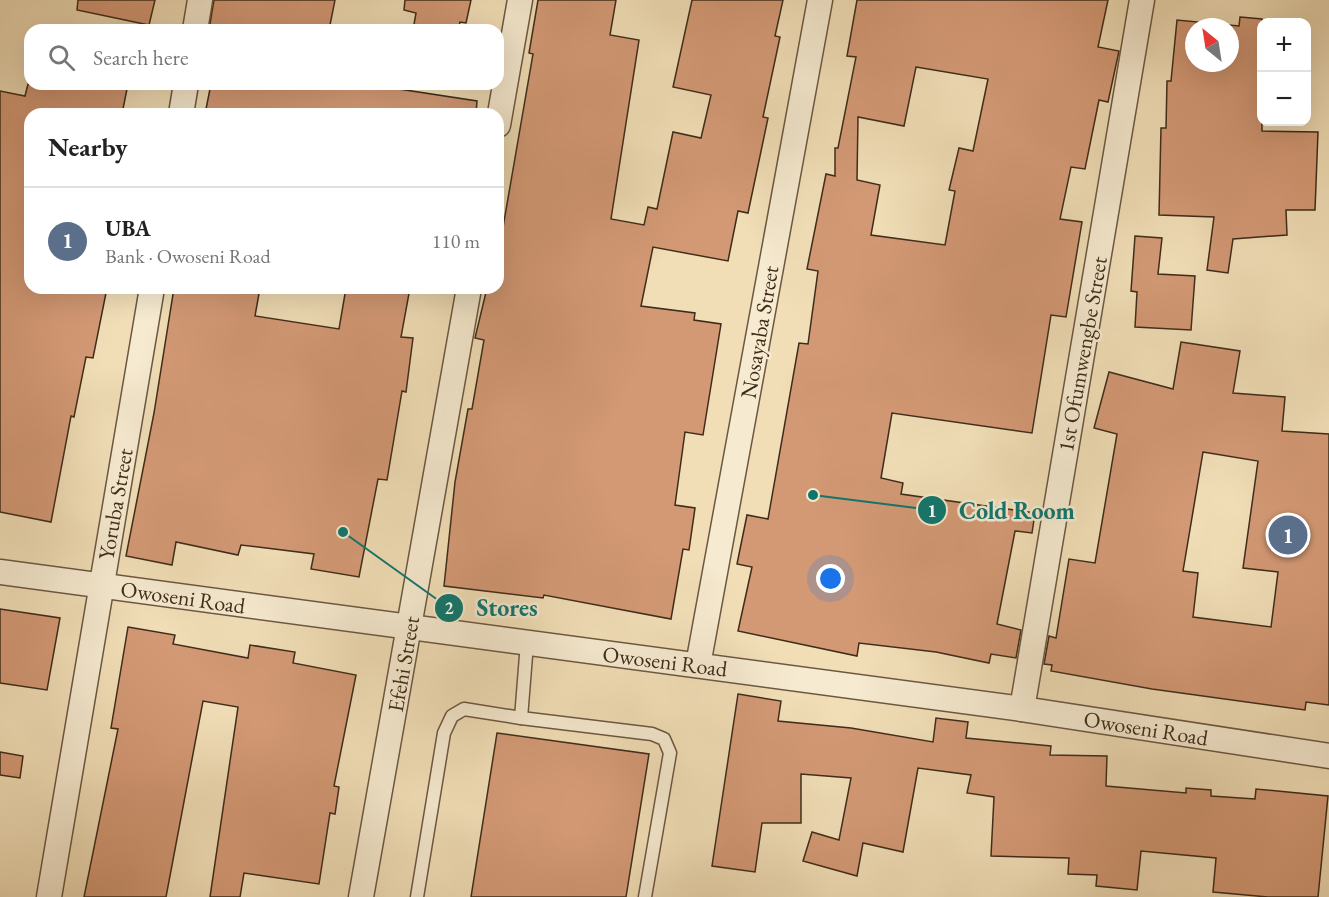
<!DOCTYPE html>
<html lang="en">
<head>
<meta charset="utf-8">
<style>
	:root { --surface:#fff; --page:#f6f6f6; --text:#222; --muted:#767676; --line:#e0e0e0; --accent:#8f2418 }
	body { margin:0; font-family:"EB Garamond",serif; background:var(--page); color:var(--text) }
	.controls { position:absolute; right:18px; top:18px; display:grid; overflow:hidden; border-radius:12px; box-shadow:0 6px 24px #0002 }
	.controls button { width:54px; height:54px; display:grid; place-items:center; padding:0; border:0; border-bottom:2px solid var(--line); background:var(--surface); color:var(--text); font:30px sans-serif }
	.compass { position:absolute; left:1185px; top:18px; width:54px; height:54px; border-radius:50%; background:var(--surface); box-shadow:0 6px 24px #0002; rotate:330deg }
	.you { position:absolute; left:831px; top:579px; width:21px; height:21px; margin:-15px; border:4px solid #fff; border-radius:50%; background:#1a73e8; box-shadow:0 0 0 9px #1a73e833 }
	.badge { display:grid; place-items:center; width:39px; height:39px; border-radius:50%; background:var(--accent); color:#fff; font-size:20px; font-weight:700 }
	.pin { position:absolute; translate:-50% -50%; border:3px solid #fff; box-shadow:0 2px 6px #0006 }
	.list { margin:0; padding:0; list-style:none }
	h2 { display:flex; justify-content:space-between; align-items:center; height:78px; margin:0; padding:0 24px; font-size:26px }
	h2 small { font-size:20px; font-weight:400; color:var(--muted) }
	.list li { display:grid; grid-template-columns:39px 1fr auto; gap:18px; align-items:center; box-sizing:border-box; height:108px; padding:0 24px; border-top:2px solid var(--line) }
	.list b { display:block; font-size:22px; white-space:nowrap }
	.list p { margin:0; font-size:20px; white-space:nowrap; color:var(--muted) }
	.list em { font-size:20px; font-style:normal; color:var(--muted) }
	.icon { flex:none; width:33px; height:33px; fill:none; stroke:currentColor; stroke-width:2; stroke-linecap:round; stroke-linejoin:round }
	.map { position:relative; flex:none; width:1329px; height:897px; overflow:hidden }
	.search { position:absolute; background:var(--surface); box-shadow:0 6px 24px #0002; left:24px; top:24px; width:480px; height:66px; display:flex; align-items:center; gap:15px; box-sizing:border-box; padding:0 21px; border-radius:18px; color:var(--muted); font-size:22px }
	.panel { position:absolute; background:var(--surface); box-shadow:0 6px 24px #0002; left:24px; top:108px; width:480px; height:186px; border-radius:18px }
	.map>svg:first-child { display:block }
</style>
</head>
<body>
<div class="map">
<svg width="1329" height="897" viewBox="0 0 1329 897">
	<rect width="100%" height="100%" fill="#f1deb7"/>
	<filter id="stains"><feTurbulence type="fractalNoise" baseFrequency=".00333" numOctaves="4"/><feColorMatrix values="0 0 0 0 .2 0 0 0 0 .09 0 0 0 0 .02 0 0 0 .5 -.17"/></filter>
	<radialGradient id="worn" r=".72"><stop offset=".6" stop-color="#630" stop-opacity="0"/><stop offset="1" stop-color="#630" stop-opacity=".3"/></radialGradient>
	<g fill="#d39975" stroke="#3e2c1a" stroke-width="1.5" fill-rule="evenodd">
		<path d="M78,0H155L149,25L77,10Z"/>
		<path d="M214,0H335L329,30H209Z"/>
		<path d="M405,0H471L466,23L460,22L458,30H413L416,13L404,10Z"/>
		<path d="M538,0H616L610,35L639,40L611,219L644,225L648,207L657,209L673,132L701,138L711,95L673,87L692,0H783L775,36L780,37L763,117L768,118L748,213L738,211L728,261L653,247L641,306L695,313L694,320L721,324L703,435L685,432L675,505L695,508L689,550L683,549L671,619L544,595L543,598L444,586L455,482L468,409H472L484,340L475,338L487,288H498V256L533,54L529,53Z"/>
		<path d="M857,0H1108L1098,47L1119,51L1108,102L1099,100L1085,169L1071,167L1060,219L1082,222L1066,317L1051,315L1032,433L892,413L881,478L903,483L901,494L1035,513L1032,533L1015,531L997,624L1021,630L1016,658L991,654L989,663L936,652L859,643L857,656L738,631L752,567L737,564L747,515L768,519L799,343L808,344L818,271L807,269L826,174L835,176V148H838L856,57L847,56ZM916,67L988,79L973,151L959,148L949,190L955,191L945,245L871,235L880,185L857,180L858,117L904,126Z"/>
		<path d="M1240,17L1262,19V131L1318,132L1315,210H1286L1287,235L1233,239L1228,273L1207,270L1214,217L1159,215L1161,128H1166L1167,81H1171L1177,20L1239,26ZM1194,27H1230V63H1194Z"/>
		<path d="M28,84H128L122,114H30V288H107L93,358L86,357L74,417L71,416L51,522L0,512V91L25,96Z"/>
		<path d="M211,84H366L477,101L476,114H205Z"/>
		<path d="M1135,236L1162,238L1158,274L1195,276L1191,330L1135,327L1137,292L1131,291Z"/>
		<path d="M174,288H260L255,316L339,329L346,288H410L401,337L413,338L406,392L402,391L387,480L378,479L359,577L311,569L314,554L241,545L238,555L176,542L172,565L126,556L154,413Z"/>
		<path d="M1181,342L1240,351L1233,393L1285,397L1282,431L1329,434V705L1306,702L1305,710L1152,689L1051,671L1052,665L1044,664L1049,636L1056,638L1069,559L1095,563L1117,434L1094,428L1109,372L1173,389ZM1203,452L1258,461L1243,568L1278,572L1271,627L1193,617L1198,573L1183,571Z"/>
		<path d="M0,609L60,618L47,690L0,683Z"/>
		<path d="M128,627L175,635L173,644L248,658L250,645L295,652L293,663L356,675L334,786L339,787L335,814L330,813L319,884L244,873L240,897H210L238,707L203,701L166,897H84L118,729L111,728Z"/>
		<path d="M738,694L781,701L778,721L851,728L933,742L936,718L968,722L966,738L1051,746L1050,755L1107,756L1106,786L1186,793V788L1211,790V796L1255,799L1256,789L1328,796L1318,897H1268L1213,892L1216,858L1141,851L1137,890L1096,886L1097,875L1068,874L1069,858L991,856L994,797L967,793L971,775L918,768L903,852L863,843L857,876L803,861L812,832L839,840L851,778L801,774V823H762L755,872L712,866Z"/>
		<path d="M497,733L649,754L626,897H471Z"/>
		<path d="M0,752L23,756L20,778L0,775Z"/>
	</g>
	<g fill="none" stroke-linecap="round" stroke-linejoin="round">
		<g stroke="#6b5841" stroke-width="15">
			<g id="service">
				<path d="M521,718L652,734L664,739L670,753L645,897"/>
				<path d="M417,897L444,733L452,716L464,709L521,718L527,643"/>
			</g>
		</g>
		<g stroke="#6b5841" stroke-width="27">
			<g id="minor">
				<path d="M195,30L200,0"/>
				<path d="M181,114L186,84"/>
				<path d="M498,125L520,0"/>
				<path d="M0,572L1022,709L1329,756"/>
				<path d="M698,665L820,0"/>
				<path d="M1022,709L1142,0"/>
				<path d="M49,897L152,288"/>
				<path d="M361,897L469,288"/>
			</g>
		</g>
		<use href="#service" stroke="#f6ead0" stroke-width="12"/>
		<use href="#minor" stroke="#f6ead0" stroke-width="24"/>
	</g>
	<g text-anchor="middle" stroke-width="5" stroke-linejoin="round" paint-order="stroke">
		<g font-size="22" fill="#3e2c1a" stroke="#f6ead0">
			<text transform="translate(759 332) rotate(-80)" y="8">Nosayaba Street</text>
			<text transform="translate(1082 354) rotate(-80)" y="8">1st Ofumwengbe Street</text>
			<text transform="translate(115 504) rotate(-80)" y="8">Yoruba Street</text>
			<text transform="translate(183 597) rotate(8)" y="8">Owoseni Road</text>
			<text transform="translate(665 661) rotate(7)" y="8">Owoseni Road</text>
			<text transform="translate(403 664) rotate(-80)" y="8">Efehi Street</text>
			<text transform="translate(1146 728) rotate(9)" y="8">Owoseni Road</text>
		</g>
	</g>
	<path fill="none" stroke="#0f766e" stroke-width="2" d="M813 495L932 510M343 532L449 608"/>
	<g fill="#0f766e" stroke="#f6ead0" stroke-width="2">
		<circle cx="813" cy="495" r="6"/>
		<circle cx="343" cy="532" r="6"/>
		<circle cx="932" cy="510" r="15"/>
		<circle cx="449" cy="608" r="15"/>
	</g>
	<g font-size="18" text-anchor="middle" font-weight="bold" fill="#fff">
		<text x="932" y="517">1</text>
		<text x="449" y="614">2</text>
	</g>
	<g font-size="24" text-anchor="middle" font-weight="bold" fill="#0f766e" stroke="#f6ead0" stroke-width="5" stroke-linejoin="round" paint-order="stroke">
		<text x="1017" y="519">Cold Room</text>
		<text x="507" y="616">Stores</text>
	</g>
	<rect width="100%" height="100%" filter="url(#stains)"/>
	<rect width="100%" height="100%" fill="url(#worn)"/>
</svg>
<div class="controls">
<button>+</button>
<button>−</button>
</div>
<svg class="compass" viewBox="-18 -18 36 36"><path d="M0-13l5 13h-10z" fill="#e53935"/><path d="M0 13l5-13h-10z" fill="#767676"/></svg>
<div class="you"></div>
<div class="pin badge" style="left:1288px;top:535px;background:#5c6f8a">1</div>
<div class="search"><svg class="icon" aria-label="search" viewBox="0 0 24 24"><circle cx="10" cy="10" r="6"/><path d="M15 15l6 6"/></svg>Search here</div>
<section class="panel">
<h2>Nearby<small></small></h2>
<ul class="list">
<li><span class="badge" style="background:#5c6f8a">1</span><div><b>UBA</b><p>Bank · Owoseni Road</p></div><em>110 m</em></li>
</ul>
</section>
</div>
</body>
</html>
